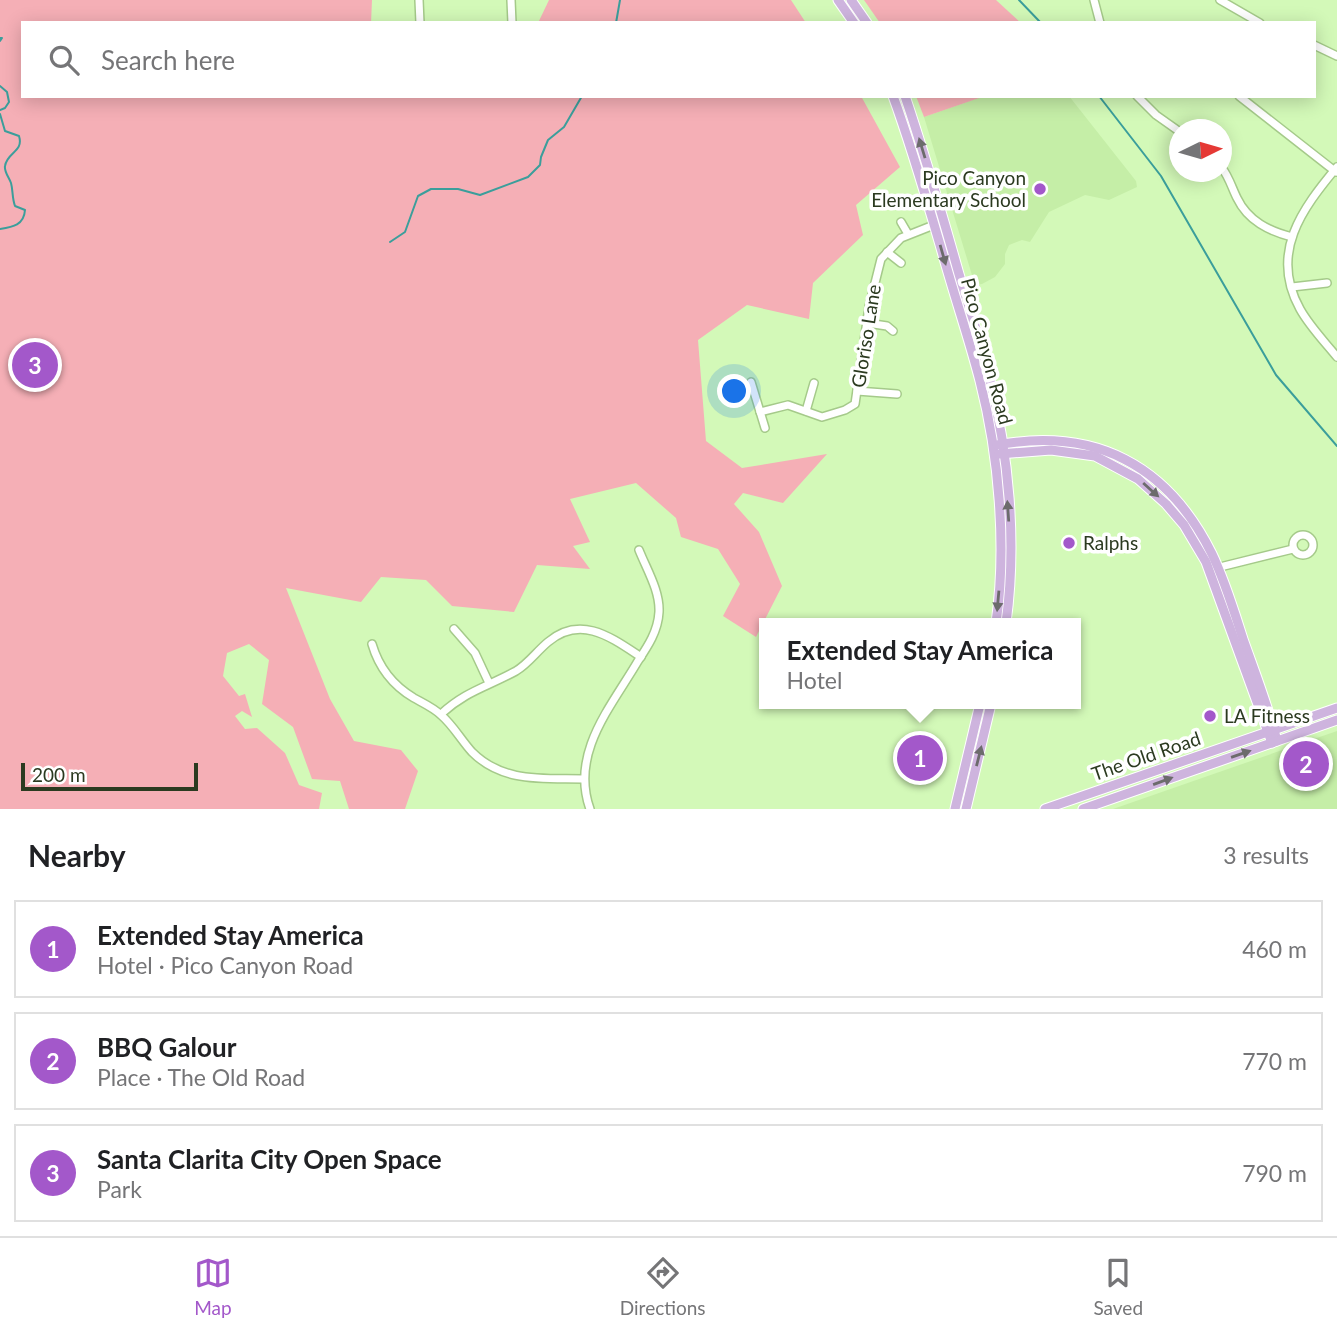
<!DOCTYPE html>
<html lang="en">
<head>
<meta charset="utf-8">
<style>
	:root { --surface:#fff; --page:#f2f2f2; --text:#202124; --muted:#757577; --line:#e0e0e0; --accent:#a358ca }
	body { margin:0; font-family:Lato,sans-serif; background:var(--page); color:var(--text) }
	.compass { position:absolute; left:1169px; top:119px; width:63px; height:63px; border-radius:50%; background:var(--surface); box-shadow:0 4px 18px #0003; rotate:85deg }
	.scale { position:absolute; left:21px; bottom:18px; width:177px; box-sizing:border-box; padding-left:7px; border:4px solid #2b3a20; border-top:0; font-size:19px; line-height:24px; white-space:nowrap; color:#2b3a20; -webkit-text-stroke:5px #fff; paint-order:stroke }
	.you { position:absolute; left:735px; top:392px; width:24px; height:24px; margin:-18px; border:5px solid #fff; border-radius:50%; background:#1a73e8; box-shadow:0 0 0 10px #1a73e833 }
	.badge { display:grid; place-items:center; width:46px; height:46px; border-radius:50%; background:var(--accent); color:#fff; font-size:23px; font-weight:700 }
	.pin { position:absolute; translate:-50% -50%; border:4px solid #fff; box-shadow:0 2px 7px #0006 }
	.popup { position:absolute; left:759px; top:618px; width:322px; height:91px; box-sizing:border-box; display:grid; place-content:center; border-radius:0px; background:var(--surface); filter:drop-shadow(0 2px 5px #0005); font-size:23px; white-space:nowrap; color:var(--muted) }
	.popup b { font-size:26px; color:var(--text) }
	.popup::after { content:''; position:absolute; left:50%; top:100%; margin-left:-14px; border:14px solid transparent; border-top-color:var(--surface) }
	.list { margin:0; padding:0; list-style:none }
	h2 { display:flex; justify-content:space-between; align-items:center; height:91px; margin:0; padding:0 28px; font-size:30px }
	h2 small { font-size:23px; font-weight:400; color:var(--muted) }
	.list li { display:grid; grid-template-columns:46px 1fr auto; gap:21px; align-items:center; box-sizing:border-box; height:98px; margin:0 14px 14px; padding:0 14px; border:2px solid var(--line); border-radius:0px }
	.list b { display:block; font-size:26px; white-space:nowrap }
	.list p { margin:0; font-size:23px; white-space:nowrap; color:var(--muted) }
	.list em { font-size:23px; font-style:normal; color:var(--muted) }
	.icon { flex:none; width:38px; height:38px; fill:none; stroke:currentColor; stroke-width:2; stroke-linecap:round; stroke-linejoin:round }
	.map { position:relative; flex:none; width:1337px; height:809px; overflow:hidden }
	.search { position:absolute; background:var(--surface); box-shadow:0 4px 18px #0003; left:21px; right:21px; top:21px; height:77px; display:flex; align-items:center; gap:18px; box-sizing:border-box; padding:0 24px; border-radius:0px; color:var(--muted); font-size:26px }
	.sheet { height:427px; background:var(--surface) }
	nav { display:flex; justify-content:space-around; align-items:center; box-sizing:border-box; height:98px; border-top:2px solid var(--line); background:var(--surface); font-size:19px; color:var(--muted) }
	nav a { display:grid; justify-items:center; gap:4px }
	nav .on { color:var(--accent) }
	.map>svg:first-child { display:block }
</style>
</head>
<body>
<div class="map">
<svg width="1337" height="809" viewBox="0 0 1337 809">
	<rect width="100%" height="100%" fill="#d3f9b8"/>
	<g fill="#c5eea7">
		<path d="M984,96H1069L1136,181L1137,187L1109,200L1085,195L1049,212L1030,242L1022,240L1009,245L1005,254V264L995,277L982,284L975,285L924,117Z"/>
		<path d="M1337,731V809H1113Z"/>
	</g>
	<g fill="#f5afb6">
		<path d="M0,0H372L371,23H23V96H861L900,167L856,205L863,235L813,283L809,319L747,305L698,340L706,441L742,468L827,454L783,503L743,493L734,504L759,532L782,586L756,637L723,616L740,584L718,549L681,537L676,518L636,483L570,499L590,542L573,546L590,569L537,565L514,612L452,606L426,580L381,577L361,602L286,588L330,699L354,741L401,750L418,771L405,809H349L340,781L312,779L293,727L262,704L269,660L249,644L227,653L223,676L239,696L245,694L252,717L242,711L235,716L245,729L257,728L285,753L299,785L322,793L319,809H0Z"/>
		<path d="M549,0H791L806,23H538Z"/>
		<path d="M864,0H996L1021,23H880Z"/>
		<path d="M916,96H985L924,117Z"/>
	</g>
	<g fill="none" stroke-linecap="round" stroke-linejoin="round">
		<g stroke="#3b9e9b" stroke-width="2">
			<path d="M1019,0L1041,23"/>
			<path d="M616,23L620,0"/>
			<path d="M0,38H2L0,41"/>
			<path d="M0,86L7,92L9,102L5,108L0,110"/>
			<path d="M1099,96L1161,176L1276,375L1337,446"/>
			<path d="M0,114L5,131L19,136C24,152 7,152 5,166C4,172 9,177 11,183C13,190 12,198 15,206L25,210C24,225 13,227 0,229"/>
			<path d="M390,242L405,232L418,196L431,189H458L480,195L528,177L540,165L541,157L548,140L564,127L582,96"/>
		</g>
		<g stroke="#a5ca8a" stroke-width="10">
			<g id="minor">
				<path d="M419,0L420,23"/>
				<path d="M511,0L512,23"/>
				<path d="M1094,0L1100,23"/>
				<path d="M1220,0L1260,23"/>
				<path d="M1314,45L1337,56"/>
				<path d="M1137,96L1156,115L1180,132"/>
				<path d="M1239,96L1336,172"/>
				<path d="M1337,167C1302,209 1269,253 1300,309C1310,327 1325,342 1337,357"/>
				<path d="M1222,168C1229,177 1232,188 1237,198C1248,221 1269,231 1292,237"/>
				<path d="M901,222L908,234"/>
				<path d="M887,252L901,263"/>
				<path d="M1292,287L1327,283"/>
				<path d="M867,323L887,326L893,331"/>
				<path d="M751,382L765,428"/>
				<path d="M857,391L897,394"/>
				<path d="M806,411L814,383"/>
				<path d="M760,412L788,405L822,417L845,410L855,404L869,307L881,259L901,238L944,221"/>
				<circle cx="1303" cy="545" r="10"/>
				<path d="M1216,568L1293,549"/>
				<path d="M454,629L475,653L489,683"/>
				<path d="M372,644C379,668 392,685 414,698C423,703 434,708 441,715C453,725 461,740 472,752C503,783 543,778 583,779"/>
				<path d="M441,714C466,691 487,687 516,671C528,664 537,651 548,642C581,614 612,638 641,657"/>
				<path d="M590,809C570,753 611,707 638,661C648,646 658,631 659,612C660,591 647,570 639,550"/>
			</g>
		</g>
		<g stroke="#fff" stroke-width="11">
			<g id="major">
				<path d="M838,0L854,23"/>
				<path d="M851,0L867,23"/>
				<path d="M893,96C915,156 932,218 950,279C960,313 971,346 980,381C999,455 1007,547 996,623"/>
				<path d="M905,96C925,155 942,214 959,274C969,308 981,341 989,376C1009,454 1017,543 1006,623"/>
				<path d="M997,445C1095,427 1168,465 1212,554C1225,581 1234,611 1243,639C1255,673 1268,706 1277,741"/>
				<path d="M999,454L1051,450L1095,456L1138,479L1166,504L1184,525L1206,562L1272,743"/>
				<path d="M955,809L980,704"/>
				<path d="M966,809L991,704"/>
				<path d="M1045,809L1337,708"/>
				<path d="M1083,809L1337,720"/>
			</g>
		</g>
		<use href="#minor" stroke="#fff" stroke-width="7"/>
		<use href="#major" stroke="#ceb4de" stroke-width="9"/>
	</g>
	<defs><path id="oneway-solid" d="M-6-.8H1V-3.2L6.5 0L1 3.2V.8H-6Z" transform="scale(1.75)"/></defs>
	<g fill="#6c6b6c">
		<use href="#oneway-solid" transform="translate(922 148) rotate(-107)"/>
		<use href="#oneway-solid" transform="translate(943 255) rotate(74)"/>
		<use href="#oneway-solid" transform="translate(1151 490) rotate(42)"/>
		<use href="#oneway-solid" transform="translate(1008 511) rotate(-94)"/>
		<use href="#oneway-solid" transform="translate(998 601) rotate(95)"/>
		<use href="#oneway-solid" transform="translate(1241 754) rotate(-19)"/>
		<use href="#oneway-solid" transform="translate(979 756) rotate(-76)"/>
		<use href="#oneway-solid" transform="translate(1163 781) rotate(-20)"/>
	</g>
	<g fill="#a358ca" stroke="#fff" stroke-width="2.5">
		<circle cx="1040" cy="189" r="7"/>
		<circle cx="1069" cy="543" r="7"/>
		<circle cx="1210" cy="716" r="7"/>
	</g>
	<g text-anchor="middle" stroke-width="7" stroke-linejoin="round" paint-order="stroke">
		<g font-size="19" fill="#2b3a20" stroke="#fff" text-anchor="start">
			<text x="1026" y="185" text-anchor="end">Pico Canyon<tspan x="1026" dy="22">Elementary School</tspan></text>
			<text x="1083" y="550">Ralphs</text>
			<text x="1224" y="723">LA Fitness</text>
		</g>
		<g font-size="19" fill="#2b3a20" stroke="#fff">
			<text transform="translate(866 336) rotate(-81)" y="7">Gloriso Lane</text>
			<text transform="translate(987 351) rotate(75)" y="7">Pico Canyon Road</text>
			<text transform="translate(1146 756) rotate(-19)" y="7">The Old Road</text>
		</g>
	</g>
</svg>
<svg class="compass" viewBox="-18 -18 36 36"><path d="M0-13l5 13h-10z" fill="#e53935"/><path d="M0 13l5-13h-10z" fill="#757577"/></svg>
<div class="scale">200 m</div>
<div class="you"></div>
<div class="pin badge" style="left:920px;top:758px">1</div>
<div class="popup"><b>Extended Stay America</b>Hotel</div>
<div class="pin badge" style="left:1306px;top:764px">2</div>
<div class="pin badge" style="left:35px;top:365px">3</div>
<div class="search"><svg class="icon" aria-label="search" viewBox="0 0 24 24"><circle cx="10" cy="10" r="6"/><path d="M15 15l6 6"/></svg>Search here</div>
</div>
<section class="sheet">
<h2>Nearby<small>3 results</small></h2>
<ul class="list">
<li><span class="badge">1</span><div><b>Extended Stay America</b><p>Hotel · Pico Canyon Road</p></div><em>460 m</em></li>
<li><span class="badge">2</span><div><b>BBQ Galour</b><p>Place · The Old Road</p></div><em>770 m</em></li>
<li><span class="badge">3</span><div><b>Santa Clarita City Open Space</b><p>Park</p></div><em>790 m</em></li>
</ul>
</section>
<nav>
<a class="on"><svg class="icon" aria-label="map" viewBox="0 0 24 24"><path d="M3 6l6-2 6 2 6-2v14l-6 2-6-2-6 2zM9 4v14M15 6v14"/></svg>Map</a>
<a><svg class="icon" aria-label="directions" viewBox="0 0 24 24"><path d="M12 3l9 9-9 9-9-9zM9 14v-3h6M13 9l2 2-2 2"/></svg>Directions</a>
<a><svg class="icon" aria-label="saved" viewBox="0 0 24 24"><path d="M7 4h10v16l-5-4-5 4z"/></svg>Saved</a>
</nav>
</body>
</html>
